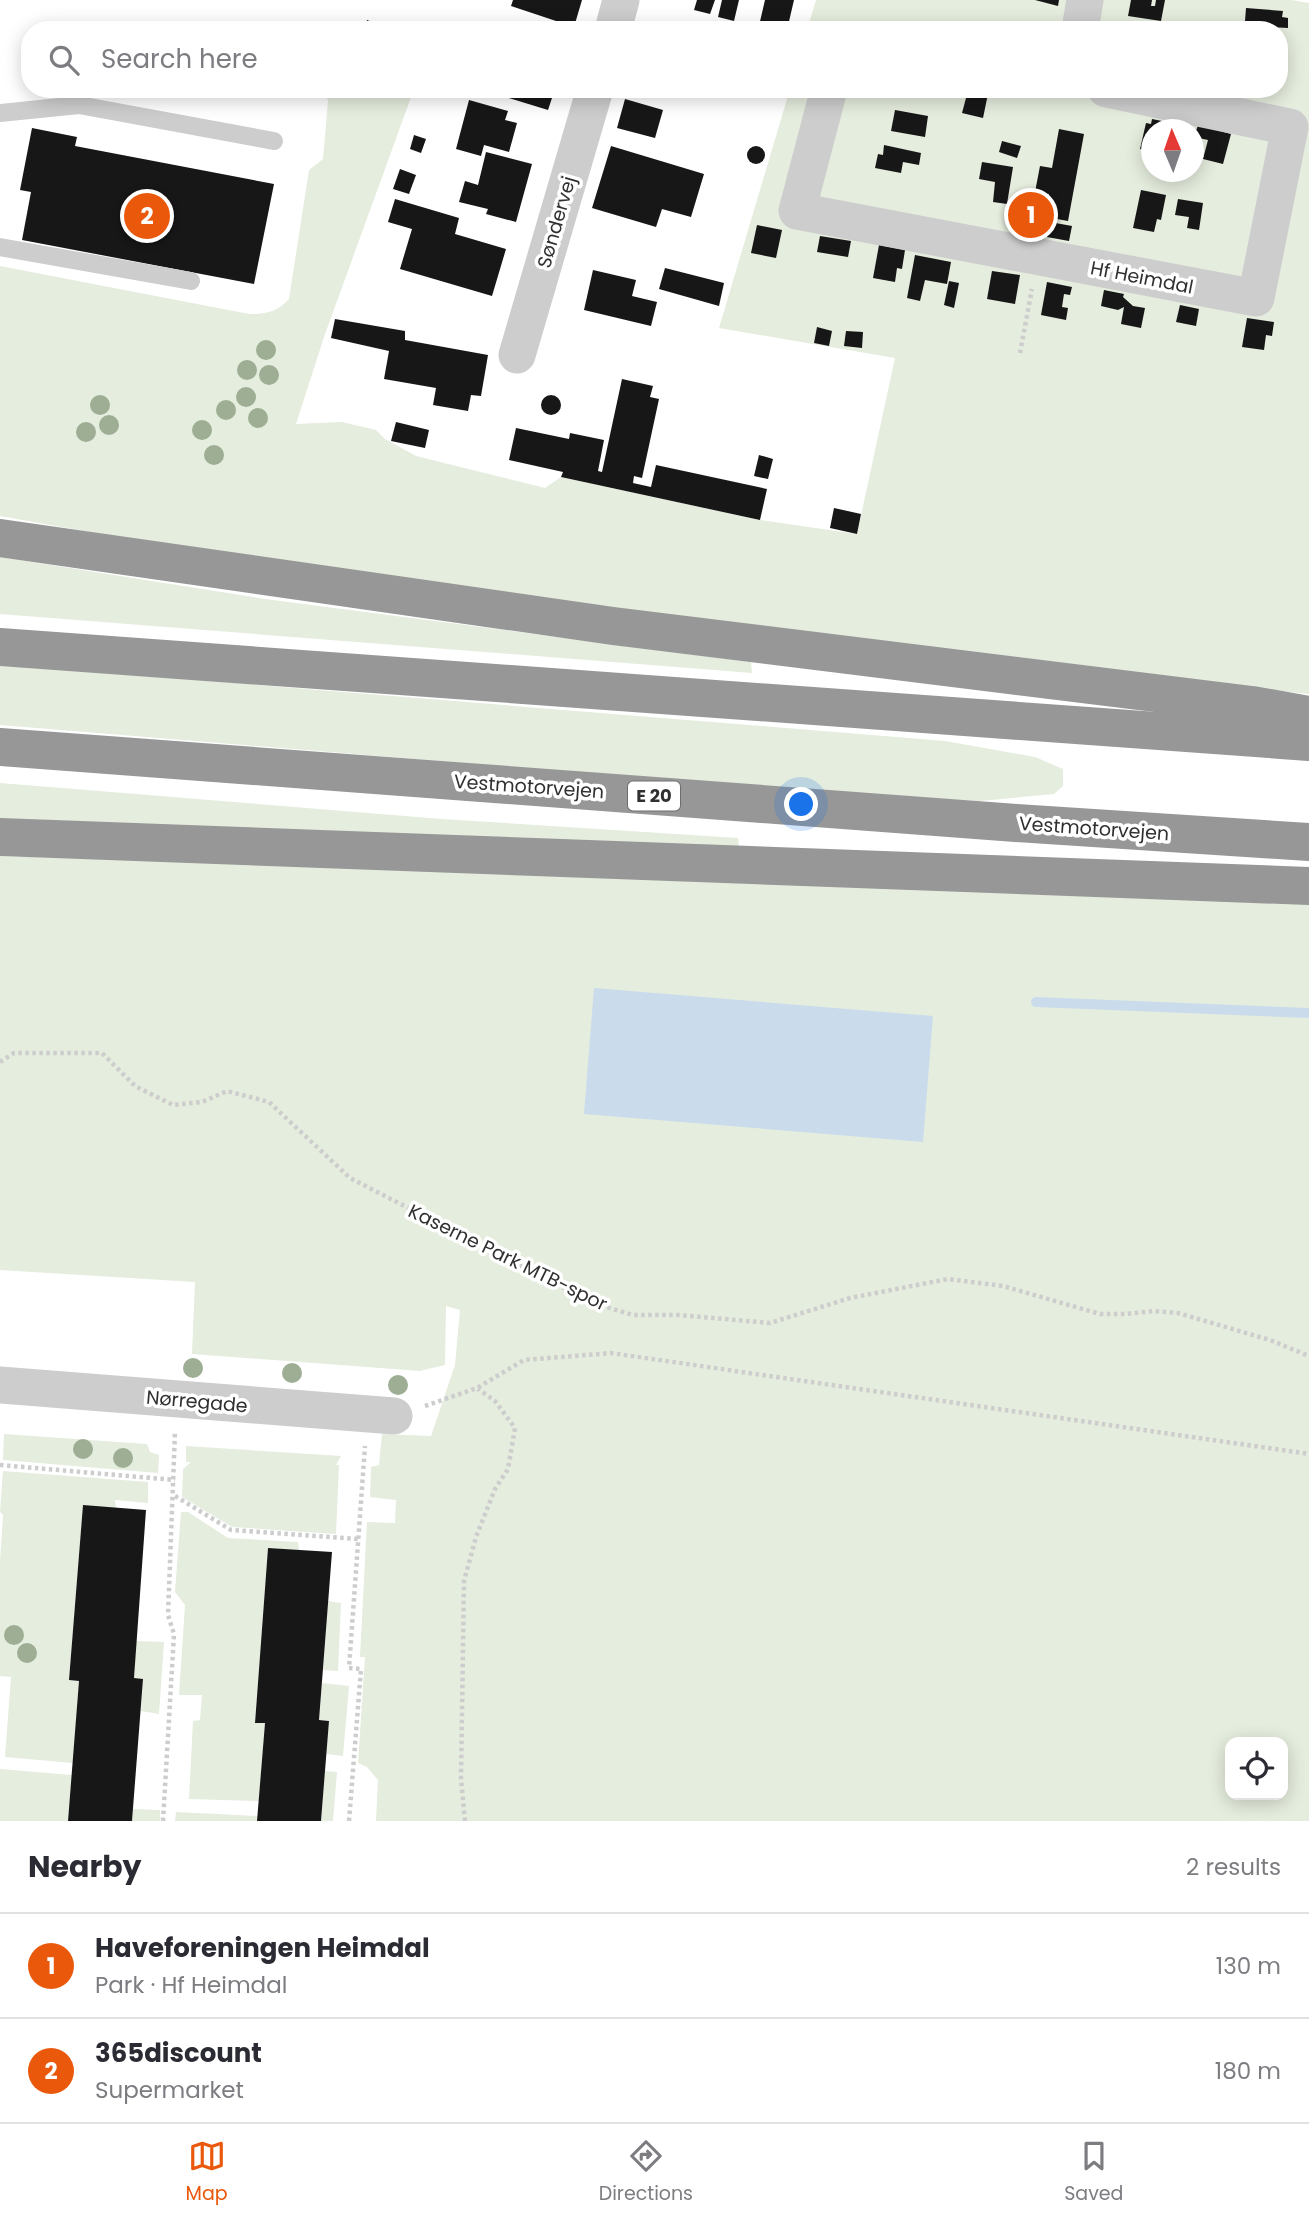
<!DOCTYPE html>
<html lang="en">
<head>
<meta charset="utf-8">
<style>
	:root { --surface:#fff; --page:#f2f2f3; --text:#2b2b33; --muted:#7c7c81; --line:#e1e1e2; --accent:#ea580c }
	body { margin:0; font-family:Poppins,sans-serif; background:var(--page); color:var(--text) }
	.controls { position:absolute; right:21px; bottom:21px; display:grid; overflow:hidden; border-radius:14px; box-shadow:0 4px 18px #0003 }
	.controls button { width:63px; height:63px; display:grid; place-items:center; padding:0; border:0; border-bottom:2px solid var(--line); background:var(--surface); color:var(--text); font:35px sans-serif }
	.compass { position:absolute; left:1141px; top:119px; width:63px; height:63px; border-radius:50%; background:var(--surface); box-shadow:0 4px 18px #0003; rotate:358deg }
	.you { position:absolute; left:802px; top:805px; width:24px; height:24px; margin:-18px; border:5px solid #fff; border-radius:50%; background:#1a73e8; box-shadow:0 0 0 10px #1a73e833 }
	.badge { display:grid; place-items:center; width:46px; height:46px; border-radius:50%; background:var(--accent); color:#fff; font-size:23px; font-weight:700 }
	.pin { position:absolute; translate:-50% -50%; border:4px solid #fff; box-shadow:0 2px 7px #0006 }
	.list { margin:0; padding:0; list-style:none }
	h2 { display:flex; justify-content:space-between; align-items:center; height:91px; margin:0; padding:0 28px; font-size:30px }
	h2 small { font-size:23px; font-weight:400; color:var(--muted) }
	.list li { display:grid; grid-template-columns:46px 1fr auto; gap:21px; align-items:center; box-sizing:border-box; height:105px; padding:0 28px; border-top:2px solid var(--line) }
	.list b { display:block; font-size:26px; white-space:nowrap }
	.list p { margin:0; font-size:23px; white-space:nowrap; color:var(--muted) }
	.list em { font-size:23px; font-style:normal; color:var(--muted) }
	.icon { flex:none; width:38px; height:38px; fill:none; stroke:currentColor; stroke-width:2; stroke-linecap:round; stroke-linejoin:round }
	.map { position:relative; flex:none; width:1309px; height:1821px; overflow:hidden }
	.search { position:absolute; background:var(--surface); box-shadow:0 4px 18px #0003; left:21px; right:21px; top:21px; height:77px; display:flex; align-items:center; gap:18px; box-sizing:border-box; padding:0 24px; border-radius:28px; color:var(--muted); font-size:26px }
	.sheet { height:301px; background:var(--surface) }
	nav { display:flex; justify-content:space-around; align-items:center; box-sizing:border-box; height:98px; border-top:2px solid var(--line); background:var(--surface); font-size:19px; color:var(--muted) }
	nav a { display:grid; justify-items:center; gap:4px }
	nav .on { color:var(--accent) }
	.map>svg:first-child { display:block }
</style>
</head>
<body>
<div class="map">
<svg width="1309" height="1821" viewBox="0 0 1309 1821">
	<rect width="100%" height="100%" fill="#fff"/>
	<g fill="#e5edde" fill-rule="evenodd">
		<path d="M816,0H1291L1309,3V694L966,656L247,560L0,516V266L249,314C267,314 277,312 289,299L309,170L323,159L328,101L324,89H414L324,337L296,424L342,422L376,430L385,439L416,456L545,488L561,477L760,520L857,534L895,358L719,328L790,89H1279V30H807ZM1152,130H1194V172H1152Z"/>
		<path d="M0,557L265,599L751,662L752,673L0,614Z"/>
		<path d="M0,664L945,741L1035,757L1063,769V786L1054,794L980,801L856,795L0,725Z"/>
		<path d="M0,783L442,819L738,838L739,847L0,827Z"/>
		<path d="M0,856L1309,897V1821H376L378,1780L367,1767L358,1763L365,1657H360L367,1522L395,1523L396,1500L370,1497L371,1467L379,1465L382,1434L431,1436L455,1365L460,1310L446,1306L445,1365L420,1371L192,1354L195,1282L0,1270ZM1230,1742H1283V1795H1230Z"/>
		<path d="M4,1434L147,1444L150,1452L159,1455L158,1473L3,1460Z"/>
		<path d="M186,1446L341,1456L336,1465H339L336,1534L232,1527L182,1497L183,1469L191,1462H186Z"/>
		<path d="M3,1471L148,1482V1503L115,1500L116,1508L83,1506L69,1680L79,1681L73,1763L5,1757L11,1677L0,1676V1561L3,1515L0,1512Z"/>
		<path d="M181,1512H188L228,1538L298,1542L299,1550L268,1548L255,1722L265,1723L259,1801L189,1799L193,1721L200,1720L202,1695H179L185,1605L175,1592Z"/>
		<path d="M328,1601L341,1603L338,1671L323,1670Z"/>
		<path d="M136,1641L164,1642L159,1714L141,1711L143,1679L134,1678Z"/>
		<path d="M322,1683L349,1686L343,1756L326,1754L329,1721L319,1720Z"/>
		<path d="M0,1769L72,1775L68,1821H0Z"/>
		<path d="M325,1771L337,1772L333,1821H321Z"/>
		<path d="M133,1809L160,1810V1821H132Z"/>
		<path d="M176,1812L258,1816L257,1821H175Z"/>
	</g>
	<path fill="#cadcec" d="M594,988L933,1016L923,1142L584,1114Z"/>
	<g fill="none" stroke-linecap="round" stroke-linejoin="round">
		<path stroke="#cadcec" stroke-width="10" d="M1036,1002L1309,1013"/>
	</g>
	<g fill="#171717">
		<path d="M513,0H582L574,27L511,6Z"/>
		<path d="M697,0H715L710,14L694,10Z"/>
		<path d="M722,0H739L734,21L718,17Z"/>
		<path d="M765,0H794L787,30H758Z"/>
		<path d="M1035,0H1059L1058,6Z"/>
		<path d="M1131,0H1152L1151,6H1155L1156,0H1165L1161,21L1128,16Z"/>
		<path d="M1246,8L1283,11L1282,17L1288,18V28L1270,27V30H1250V21H1245Z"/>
		<path d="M367,20L379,25L378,30H364Z"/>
		<path d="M501,89H555L548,110L499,95Z"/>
		<path d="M962,89H989L983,118L962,113L966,98L960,97Z"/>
		<path d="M625,99L663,110L655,138L617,128Z"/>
		<path d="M469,100L508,111L505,120L517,123L509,152L484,145L481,156L456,149Z"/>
		<path d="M895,110L928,116L925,137L891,131Z"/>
		<path d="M1152,119L1172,123L1171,130H1152V152L1140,149L1146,123L1151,124Z"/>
		<path d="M1198,125L1231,134L1223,164L1203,159L1208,140L1194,137Z"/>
		<path d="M32,128L77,137L75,146L274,184L254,284L22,240L31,192L20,190Z"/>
		<path d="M1059,129L1084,134L1068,221L1057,219L1058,213L1046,212L1049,194L1035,192L1040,166L1052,168Z"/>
		<path d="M414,135L426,139L421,153L410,149Z"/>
		<path d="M1002,141L1021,146L1017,158L999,152Z"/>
		<path d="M884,145L921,153L919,165L903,162L901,173L875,168L878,154L883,155Z"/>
		<path d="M611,146L704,174L691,217L662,209L656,227L592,208Z"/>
		<circle cx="756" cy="155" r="9"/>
		<path d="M486,152L532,164L516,222L486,214L488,209L459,202L465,181L478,185Z"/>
		<path d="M982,162L1013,167L1007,204L993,202L995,182L979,179Z"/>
		<path d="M400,169L416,175L409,194L393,189Z"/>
		<path d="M1141,190L1166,195L1161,220L1157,219L1154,232L1133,228Z"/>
		<path d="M395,199L459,218L455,234L506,249L492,296L400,269L412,229L388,222Z"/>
		<path d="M1178,199L1203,203L1199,230L1187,228L1189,217L1175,215Z"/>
		<path d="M1050,222L1072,226L1069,241L1047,237Z"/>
		<path d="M757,225L782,230L776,258L751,253Z"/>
		<path d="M820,236L851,241L848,257L817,252Z"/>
		<path d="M879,245L905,250L902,269L897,268L895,282L873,278Z"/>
		<path d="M915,255L951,262L947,284L925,280L920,301L907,298Z"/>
		<path d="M665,268L724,283L719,306L659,289Z"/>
		<path d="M593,270L636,280L632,296L657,302L651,326L584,310Z"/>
		<path d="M992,271L1020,275L1015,304L987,299Z"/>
		<path d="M949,281L959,283L954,308L944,305Z"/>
		<path d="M1047,282L1072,287L1070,295L1064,294L1062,307L1068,308L1066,320L1041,315Z"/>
		<path d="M1104,290L1124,294L1123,297L1133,306L1145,308L1141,328L1121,324L1124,307L1118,310L1101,306Z"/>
		<path d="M1180,305L1199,309L1196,326L1176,322Z"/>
		<path d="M1247,318L1274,322L1272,336L1266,335L1264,350L1242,347Z"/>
		<path d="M335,319L405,331V340L488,355L481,396L471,395L468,411L433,405L436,388L384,379L389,351L331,338Z"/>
		<path d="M817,327L832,331L829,346L814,343Z"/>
		<path d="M846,331L863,332L862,348L844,346Z"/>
		<path d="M622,379L653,386L650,397L659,399L642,478L634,476L633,483L651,487L656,465L767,489L760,520L561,477L563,472L509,460L516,428L569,439L570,433L604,440L598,471L602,472Z"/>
		<circle cx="551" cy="405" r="10"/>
		<path d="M396,422L429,430L425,448L391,441Z"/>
		<path d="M759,455L773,459L768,479L754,476Z"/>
		<path d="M834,508L861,514L857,534L830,528Z"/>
		<path d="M83,1505L146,1510L134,1678L143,1679L132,1821H68L79,1681L69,1680Z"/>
		<path d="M268,1548L332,1552L319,1720L329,1721L321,1821H257L265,1723H255Z"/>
	</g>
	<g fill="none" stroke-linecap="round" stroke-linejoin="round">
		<g stroke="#cdcdcd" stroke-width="4.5" stroke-dasharray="3.5 3.5" stroke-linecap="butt">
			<path d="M1020,353L1032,289"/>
			<path d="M0,1062L14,1053H102L135,1086L173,1105L202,1102L227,1091L269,1102L350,1178L593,1303L633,1315H679L770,1323L850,1298L948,1279L1003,1286L1100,1314H1125L1154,1311L1178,1313L1270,1340L1309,1356"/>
			<path d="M425,1406L477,1388L524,1360L611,1353L1309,1454"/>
			<path d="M0,1465L175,1480"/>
			<path d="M175,1496L231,1530L359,1539"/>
			<path d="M163,1821L174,1634L168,1615L175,1431"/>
			<path d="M349,1821L361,1669L349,1668L365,1446"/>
			<path d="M465,1821L461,1779L464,1581L476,1537L495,1489L508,1469L515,1428L495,1401L478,1389"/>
		</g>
		<g stroke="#cdcdcd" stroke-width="18">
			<path d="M0,113L79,105L274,141"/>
			<path d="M0,247L191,281"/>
		</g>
		<g stroke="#cdcdcd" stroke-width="37">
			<path d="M613,30L621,0"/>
			<path d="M1080,30L1085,0"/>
			<path d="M829,89L797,211L1256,298L1290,127L1106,89"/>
			<path d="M517,355L595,89"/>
			<path d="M0,1385L394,1416"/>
		</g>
		<g stroke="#979797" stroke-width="38">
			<path d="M0,538L613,626L1252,705L1309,715"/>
			<path d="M0,647L1309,742"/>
			<path d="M0,747L1016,823L1309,842"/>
			<path d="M0,837L1309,886"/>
		</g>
	</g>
	<g fill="#9eae94">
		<circle cx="266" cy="350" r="10"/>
		<circle cx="247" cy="370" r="10"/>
		<circle cx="269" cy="375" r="10"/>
		<circle cx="246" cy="397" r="10"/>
		<circle cx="100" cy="405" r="10"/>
		<circle cx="226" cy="410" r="10"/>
		<circle cx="258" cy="418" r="10"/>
		<circle cx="109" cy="425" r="10"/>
		<circle cx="202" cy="430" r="10"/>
		<circle cx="86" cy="432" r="10"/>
		<circle cx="214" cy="455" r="10"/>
		<circle cx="193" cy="1368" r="10"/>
		<circle cx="292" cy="1373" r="10"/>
		<circle cx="398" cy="1385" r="10"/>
		<circle cx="83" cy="1449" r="10"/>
		<circle cx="123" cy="1458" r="10"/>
		<circle cx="14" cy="1635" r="10"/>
		<circle cx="27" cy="1653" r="10"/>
	</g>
	<g text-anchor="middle" stroke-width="7" stroke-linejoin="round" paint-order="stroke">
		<rect fill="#fff" stroke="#6e6e6e" stroke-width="2" x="628" y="781.5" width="52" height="29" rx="5"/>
		<g font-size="18" font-weight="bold" fill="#303030">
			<text x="654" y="802">E 20</text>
		</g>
		<g font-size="19" fill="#303030" stroke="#fff">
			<text transform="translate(556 222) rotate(-74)" y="7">Søndervej</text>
			<text transform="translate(1142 277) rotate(11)" y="7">Hf Heimdal</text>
			<text transform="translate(529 786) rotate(4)" y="7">Vestmotorvejen</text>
			<text transform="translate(1094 828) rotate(4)" y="7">Vestmotorvejen</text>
			<text transform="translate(508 1257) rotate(26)" y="7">Kaserne Park MTB-spor</text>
			<text transform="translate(197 1401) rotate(5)" y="7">Nørregade</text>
		</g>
	</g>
</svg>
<div class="controls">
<button><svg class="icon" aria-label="locate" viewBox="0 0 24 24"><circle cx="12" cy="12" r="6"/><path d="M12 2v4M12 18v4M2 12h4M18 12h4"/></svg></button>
</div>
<svg class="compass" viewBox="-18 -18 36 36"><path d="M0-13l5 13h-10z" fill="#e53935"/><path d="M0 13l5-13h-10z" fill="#7c7c81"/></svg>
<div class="you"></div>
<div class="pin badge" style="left:1031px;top:215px">1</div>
<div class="pin badge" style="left:147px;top:216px">2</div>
<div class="search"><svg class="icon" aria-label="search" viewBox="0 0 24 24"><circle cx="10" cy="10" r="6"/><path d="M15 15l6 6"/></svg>Search here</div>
</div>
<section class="sheet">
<h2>Nearby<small>2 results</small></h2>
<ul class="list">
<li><span class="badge">1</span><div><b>Haveforeningen Heimdal</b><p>Park · Hf Heimdal</p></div><em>130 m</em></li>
<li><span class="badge">2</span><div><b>365discount</b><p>Supermarket</p></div><em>180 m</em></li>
</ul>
</section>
<nav>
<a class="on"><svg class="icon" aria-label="map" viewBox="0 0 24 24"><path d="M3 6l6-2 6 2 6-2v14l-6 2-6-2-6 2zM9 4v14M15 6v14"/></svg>Map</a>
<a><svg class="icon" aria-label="directions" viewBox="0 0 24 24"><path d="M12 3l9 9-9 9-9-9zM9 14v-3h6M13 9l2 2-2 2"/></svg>Directions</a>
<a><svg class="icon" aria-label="saved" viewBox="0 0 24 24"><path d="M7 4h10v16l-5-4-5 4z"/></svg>Saved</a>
</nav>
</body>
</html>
